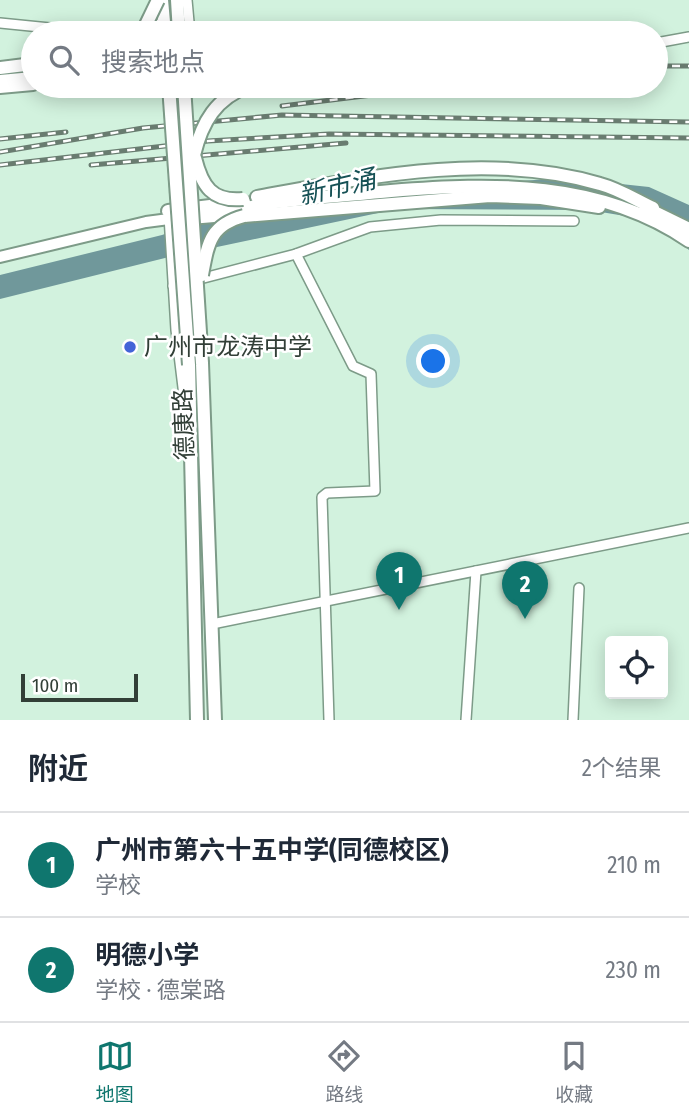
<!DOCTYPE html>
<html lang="zh">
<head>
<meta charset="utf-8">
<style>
	:root { --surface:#fff; --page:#f6f6f7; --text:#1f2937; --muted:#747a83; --line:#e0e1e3; --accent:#0f766e }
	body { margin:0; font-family:"Fira Sans Condensed","Noto Sans SC",sans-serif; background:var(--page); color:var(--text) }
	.controls { position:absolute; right:21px; bottom:21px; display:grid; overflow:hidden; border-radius:7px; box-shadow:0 4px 18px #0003 }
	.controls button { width:63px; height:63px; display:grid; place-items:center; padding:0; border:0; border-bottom:2px solid var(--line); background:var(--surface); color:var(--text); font:35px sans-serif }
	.scale { position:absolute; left:21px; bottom:18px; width:117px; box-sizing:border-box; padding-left:7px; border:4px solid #323f37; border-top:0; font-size:19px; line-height:24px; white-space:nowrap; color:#323f37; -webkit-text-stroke:5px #fff; paint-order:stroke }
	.you { position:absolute; left:434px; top:362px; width:24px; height:24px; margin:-18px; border:5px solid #fff; border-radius:50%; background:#1a73e8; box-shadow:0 0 0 10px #1a73e833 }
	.badge { display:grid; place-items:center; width:46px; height:46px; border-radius:50%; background:var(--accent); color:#fff; font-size:23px; font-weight:700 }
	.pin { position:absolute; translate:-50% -58px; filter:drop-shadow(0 2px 4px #0008) }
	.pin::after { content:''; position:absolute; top:37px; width:24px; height:21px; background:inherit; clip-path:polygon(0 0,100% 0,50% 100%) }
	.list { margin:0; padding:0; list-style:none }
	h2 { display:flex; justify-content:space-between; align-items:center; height:91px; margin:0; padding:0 28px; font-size:30px }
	h2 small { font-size:23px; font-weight:400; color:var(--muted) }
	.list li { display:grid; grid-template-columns:46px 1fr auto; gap:21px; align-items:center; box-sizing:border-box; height:105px; padding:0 28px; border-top:2px solid var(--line) }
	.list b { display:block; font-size:26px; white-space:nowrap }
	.list p { margin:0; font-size:23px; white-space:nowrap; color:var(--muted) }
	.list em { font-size:23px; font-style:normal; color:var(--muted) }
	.icon { flex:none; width:38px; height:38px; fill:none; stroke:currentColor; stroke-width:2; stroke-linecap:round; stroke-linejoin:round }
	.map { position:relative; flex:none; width:689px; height:720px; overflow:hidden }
	.search { position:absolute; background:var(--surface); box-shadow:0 4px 18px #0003; left:21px; right:21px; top:21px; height:77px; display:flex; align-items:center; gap:18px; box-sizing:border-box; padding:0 24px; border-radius:38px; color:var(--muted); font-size:26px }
	.sheet { height:301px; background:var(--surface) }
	nav { display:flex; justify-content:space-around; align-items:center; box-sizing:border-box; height:98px; border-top:2px solid var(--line); background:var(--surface); font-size:19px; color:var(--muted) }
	nav a { display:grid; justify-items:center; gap:4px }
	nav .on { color:var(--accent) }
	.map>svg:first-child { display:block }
</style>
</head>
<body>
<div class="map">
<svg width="689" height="720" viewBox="0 0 689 720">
	<rect width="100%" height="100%" fill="#d2f2de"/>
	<path fill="#70989b" d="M565,178L649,187L689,205V250L674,237L631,217L589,210L397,209L165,258L0,299V275L162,235L208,219L358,192Z"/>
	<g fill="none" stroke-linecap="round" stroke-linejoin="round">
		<g stroke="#7d9b88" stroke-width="12">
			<g id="minor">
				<path d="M187,0L190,33"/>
				<path d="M0,23L100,33"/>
				<path d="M656,43L689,37"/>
				<path d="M169,216L176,330L185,404"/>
				<path d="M296,254L353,366L371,374L375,491L327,493L322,497L329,720"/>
				<path d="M173,286L296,254L370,227L441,220L574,221"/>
				<path d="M212,624L689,528"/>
				<path d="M466,720L476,571"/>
				<path d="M573,720L579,588"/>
			</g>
		</g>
		<g stroke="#7d9b88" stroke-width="14">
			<g id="tertiary">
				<path d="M149,33L155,24"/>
				<path d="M0,80L33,77"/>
				<path d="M0,88L33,85"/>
				<path d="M0,257L146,222L169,219"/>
			</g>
		</g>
		<g stroke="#7d9b88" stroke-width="16">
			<g id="secondary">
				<path d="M162,0L165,33"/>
				<path d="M177,0L179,33"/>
				<path d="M0,68L33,64"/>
				<path d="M257,197C366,177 490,151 600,184C619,189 636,200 653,208"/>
				<path d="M646,208L689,229"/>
				<path d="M168,211L244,202"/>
				<path d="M244,216L490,196L541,198L599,207"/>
				<path d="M169,219C188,218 208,218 227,214C241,211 254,205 268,203C309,198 350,195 391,191C493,183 600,180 689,241"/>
				<path d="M202,363L215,720"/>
				<path d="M189,365L197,720"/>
			</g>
		</g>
		<use href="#minor" stroke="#fff" stroke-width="9"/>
		<use href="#tertiary" stroke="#fff" stroke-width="10"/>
		<use href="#secondary" stroke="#fff" stroke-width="12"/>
		<g stroke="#697c70" stroke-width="5">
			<g id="rail">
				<path d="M656,66H689"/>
				<path d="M282,106L446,86"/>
				<path d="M0,139L66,132"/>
				<path d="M0,152L143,128L282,115L689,122"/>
				<path d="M0,165L208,141L329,134L689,138"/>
				<path d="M91,165L346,143"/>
			</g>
		</g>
		<use href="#rail" stroke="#fff" stroke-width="2.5" stroke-dasharray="8" stroke-linecap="butt"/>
		<g stroke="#7d9b88" stroke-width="16" stroke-linecap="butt">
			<g id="secondary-bridge">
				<path d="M142,33L158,0"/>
				<path d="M169,86L189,365"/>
				<path d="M184,86L202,363"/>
				<path d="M194,155C202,122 216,98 249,86"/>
				<path d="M195,158C202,186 212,202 243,199"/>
				<path d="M202,275C208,243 210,225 244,216"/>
			</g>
		</g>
		<use href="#secondary-bridge" stroke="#fff" stroke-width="12"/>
	</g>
	<circle fill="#4364d7" stroke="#fff" stroke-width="2.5" cx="130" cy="347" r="7"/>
	<g text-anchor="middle" stroke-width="5" stroke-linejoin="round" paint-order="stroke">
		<g font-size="24" fill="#323f37" stroke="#fff" text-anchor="start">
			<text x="144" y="355">广州市龙涛中学</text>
		</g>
		<g font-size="24" fill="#323f37" stroke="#fff">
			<text transform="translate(184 424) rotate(-92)" y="8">德康路</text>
		</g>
		<g font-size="26" font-style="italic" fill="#165155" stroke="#fff">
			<text transform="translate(337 187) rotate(-13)" y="9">新市涌</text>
		</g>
	</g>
</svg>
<div class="controls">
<button><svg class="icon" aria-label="locate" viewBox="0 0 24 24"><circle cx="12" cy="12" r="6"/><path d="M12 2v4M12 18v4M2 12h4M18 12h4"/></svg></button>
</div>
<div class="scale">100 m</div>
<div class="you"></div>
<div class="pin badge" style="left:399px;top:610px">1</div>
<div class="pin badge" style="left:525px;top:619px">2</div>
<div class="search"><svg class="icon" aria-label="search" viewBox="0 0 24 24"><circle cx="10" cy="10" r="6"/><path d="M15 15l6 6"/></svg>搜索地点</div>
</div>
<section class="sheet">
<h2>附近<small>2个结果</small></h2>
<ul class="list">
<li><span class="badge">1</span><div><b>广州市第六十五中学(同德校区)</b><p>学校</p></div><em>210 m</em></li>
<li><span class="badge">2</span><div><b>明德小学</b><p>学校 · 德棠路</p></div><em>230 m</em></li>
</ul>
</section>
<nav>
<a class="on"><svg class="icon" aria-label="map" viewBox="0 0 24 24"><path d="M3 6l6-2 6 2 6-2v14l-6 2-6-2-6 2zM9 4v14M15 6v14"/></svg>地图</a>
<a><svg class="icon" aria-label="directions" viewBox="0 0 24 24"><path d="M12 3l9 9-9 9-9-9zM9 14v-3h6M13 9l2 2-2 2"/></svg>路线</a>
<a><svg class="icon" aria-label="saved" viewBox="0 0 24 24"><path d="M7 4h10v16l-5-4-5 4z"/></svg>收藏</a>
</nav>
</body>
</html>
